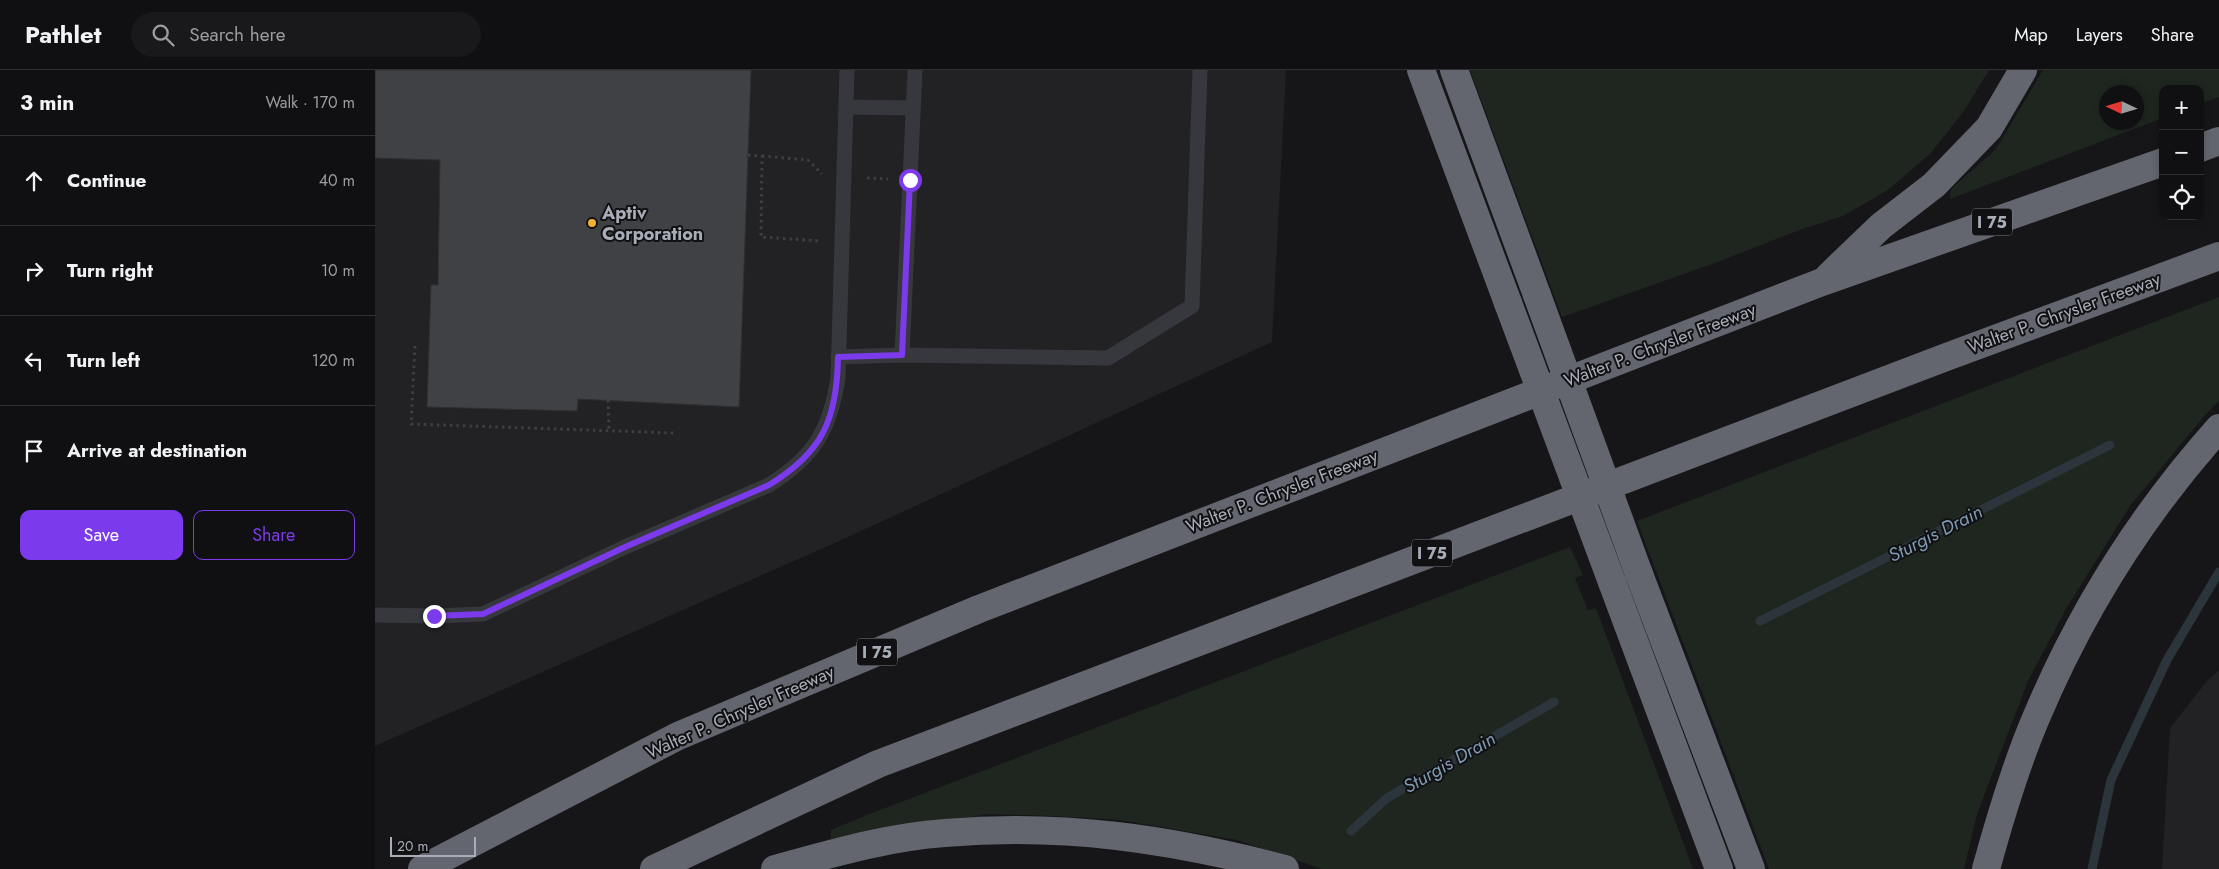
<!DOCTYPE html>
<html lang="en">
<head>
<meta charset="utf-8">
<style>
	:root { --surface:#101012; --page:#19191b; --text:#f1f3f6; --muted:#9c9d9f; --line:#303032; --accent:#7c3aed }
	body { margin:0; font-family:Jost,sans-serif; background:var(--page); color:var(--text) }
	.controls { position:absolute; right:15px; top:15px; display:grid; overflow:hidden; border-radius:10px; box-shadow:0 2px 8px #0003 }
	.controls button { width:45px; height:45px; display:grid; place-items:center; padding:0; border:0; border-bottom:1px solid var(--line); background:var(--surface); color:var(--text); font:25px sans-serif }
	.compass { position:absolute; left:1724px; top:15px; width:45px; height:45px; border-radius:50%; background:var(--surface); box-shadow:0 2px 8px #0003; rotate:274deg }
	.scale { position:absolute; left:15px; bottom:12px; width:86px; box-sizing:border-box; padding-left:5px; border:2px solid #a8adb8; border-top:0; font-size:14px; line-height:18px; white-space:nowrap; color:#a8adb8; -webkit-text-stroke:4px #111113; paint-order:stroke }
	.stop { position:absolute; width:15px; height:15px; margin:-11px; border:4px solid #7c3aed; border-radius:50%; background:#fff }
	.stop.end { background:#7c3aed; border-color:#fff; box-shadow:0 1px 5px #0008 }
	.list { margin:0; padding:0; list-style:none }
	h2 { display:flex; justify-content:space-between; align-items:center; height:65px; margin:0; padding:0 20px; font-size:21px }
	h2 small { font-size:16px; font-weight:400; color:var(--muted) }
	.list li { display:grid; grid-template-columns:32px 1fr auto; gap:15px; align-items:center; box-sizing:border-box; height:90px; padding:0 20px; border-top:1px solid var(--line) }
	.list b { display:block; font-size:19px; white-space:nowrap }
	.list em { font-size:16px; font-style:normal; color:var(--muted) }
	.actions { display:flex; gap:10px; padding:15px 20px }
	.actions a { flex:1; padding:11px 0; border:1px solid var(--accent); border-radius:10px; text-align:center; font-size:18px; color:var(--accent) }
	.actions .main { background:var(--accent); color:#fff }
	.icon { flex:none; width:28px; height:28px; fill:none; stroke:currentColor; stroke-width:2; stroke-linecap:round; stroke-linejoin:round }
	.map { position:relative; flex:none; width:1844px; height:799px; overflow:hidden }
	header { display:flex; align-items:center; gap:30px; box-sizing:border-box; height:70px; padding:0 25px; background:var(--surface); border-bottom:1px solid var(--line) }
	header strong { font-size:24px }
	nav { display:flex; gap:28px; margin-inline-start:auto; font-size:18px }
	.search { width:350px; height:45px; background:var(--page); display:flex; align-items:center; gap:12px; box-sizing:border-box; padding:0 18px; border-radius:28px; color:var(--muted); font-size:19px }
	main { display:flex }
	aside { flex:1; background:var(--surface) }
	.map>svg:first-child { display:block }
</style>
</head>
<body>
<header>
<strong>Pathlet</strong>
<div class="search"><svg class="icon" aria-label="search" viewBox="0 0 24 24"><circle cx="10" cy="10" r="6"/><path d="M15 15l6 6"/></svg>Search here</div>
<nav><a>Map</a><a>Layers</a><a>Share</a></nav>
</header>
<main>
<aside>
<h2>3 min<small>Walk · 170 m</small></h2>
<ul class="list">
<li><svg class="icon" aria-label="ahead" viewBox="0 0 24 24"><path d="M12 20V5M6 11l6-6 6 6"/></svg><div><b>Continue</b></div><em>40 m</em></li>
<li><svg class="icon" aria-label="right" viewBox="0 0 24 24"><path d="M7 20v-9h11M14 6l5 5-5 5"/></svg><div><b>Turn right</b></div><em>10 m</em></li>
<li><svg class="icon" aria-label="left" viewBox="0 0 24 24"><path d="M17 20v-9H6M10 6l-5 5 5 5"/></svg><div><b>Turn left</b></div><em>120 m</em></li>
<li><svg class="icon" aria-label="arrive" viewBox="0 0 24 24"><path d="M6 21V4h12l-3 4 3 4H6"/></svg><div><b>Arrive at destination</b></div></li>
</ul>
<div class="actions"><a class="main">Save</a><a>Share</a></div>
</aside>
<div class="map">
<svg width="1844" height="799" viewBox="0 0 1844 799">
	<rect width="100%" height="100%" fill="#161618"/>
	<g fill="#222225">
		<path d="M0,0H911L897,272L462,472L0,676Z"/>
		<path d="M1844,600V799H1787L1795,658L1832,611Z"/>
	</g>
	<g fill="#1e261f" fill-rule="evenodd">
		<path d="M1095,0H1614L1589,41L1555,84L1513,120L1468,146L1427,159L1340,193L1187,247Z"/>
		<path d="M1668,0H1844V27L1825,34V19H1788V48L1575,129L1576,119L1621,79ZM1762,22V52H1732V22Z"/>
		<path d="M1844,227V331L1830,345L1755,436L1691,539L1653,611L1602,744L1589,799H1394L1262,451Z"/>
		<path d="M1195,477L1208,505L1200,508L1213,540L1221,538L1318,799H947L862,770L745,750L678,746L613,744L456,769V760L492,745Z"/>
	</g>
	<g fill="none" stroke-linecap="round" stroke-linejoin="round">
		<g stroke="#2c353c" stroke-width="9">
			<path d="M1385,551L1735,375"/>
			<path d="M976,761L1012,728L1179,632"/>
			<path d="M1717,799L1736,710L1792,590L1844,502"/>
		</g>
	</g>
	<path fill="#404145" stroke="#303034" d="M0,0H376L364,337L203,329L202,341L52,337L56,215H63L65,90L0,88Z"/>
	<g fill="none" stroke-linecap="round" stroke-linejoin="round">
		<g stroke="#3d3f44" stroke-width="3" stroke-dasharray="2.5 4" stroke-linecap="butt">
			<path d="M373,85L387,86L386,167L445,171"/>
			<path d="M387,86L433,90L447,104"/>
			<path d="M492,108L513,109"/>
			<path d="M40,276L36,354L299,363"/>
			<path d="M233,330L234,361"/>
		</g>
		<g stroke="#37383d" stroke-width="15">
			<path d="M471,37L538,38"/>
			<path d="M527,285L540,0"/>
			<path d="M463,287L527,285L733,288L817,236L825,0"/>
			<path d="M0,545L59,546L108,544L250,477L394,415C439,387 455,360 463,308L472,0"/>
		</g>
		<g stroke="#63666e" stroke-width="28">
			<path d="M1046,0L1133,233"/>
			<path d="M1079,0L1162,225"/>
			<path d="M1825,78L1844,71"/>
			<path d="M1454,206L1506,156L1559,115L1614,58L1648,0"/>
			<path d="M1264,504L1376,799"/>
			<path d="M1237,512L1344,799"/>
			<path d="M47,799L303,666L604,539L1447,212L1788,92"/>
			<path d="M279,799L503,694L1574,286L1844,186"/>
			<path d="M400,799C455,784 512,767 570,763C689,753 796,769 910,799"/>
			<path d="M1611,799C1625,748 1640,697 1661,648C1705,543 1768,443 1844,358"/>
		</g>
		<g stroke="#63666e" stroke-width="28">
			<path d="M1162,225L1264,504"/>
			<path d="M1133,233L1237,512"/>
		</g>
	</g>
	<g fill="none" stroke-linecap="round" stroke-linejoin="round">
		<path stroke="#7c3aed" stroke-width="6" d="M59,546L108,544L250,477L394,415C448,382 462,349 463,287L527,285L535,110"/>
	</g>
	<circle fill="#f2b134" stroke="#111113" stroke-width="2" cx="217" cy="153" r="5"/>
	<g text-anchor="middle" stroke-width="4" stroke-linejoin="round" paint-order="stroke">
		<g fill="#111113" stroke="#7b7e86" stroke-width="1">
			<rect x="1597" y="138.5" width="40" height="27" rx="4"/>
			<rect x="1037" y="469.5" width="40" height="27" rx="4"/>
			<rect x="482" y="568.5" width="40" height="27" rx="4"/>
		</g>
		<g font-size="16" font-weight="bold" fill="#a8adb8">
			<text x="1617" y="158">I 75</text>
			<text x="1057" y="489">I 75</text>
			<text x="502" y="588">I 75</text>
		</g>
		<g font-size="18" font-weight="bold" fill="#a8adb8" stroke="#111113" text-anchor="start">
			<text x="227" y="149">Aptiv<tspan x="227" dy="21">Corporation</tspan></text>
		</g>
		<g font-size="18" fill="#a8adb8" stroke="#111113">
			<text transform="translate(1689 243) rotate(-20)" y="6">Walter P. Chrysler Freeway</text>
			<text transform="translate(1285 275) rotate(-21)" y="6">Walter P. Chrysler Freeway</text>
			<text transform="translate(907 421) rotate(-21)" y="6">Walter P. Chrysler Freeway</text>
			<text transform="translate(365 642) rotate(-24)" y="6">Walter P. Chrysler Freeway</text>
		</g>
		<g font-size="19" font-style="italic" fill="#7f9bb3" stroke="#111113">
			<text transform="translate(1560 463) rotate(-27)" y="7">Sturgis Drain</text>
			<text transform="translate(1074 692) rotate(-30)" y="7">Sturgis Drain</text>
		</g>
	</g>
</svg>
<div class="controls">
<button>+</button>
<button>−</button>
<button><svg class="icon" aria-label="locate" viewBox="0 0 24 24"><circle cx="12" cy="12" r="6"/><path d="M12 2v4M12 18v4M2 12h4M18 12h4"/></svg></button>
</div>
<svg class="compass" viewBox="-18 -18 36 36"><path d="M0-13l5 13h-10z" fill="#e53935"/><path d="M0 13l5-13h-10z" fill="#9c9d9f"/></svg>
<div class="scale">20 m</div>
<div class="stop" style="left:535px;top:110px"></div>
<div class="stop end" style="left:59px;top:546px"></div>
</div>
</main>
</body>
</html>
